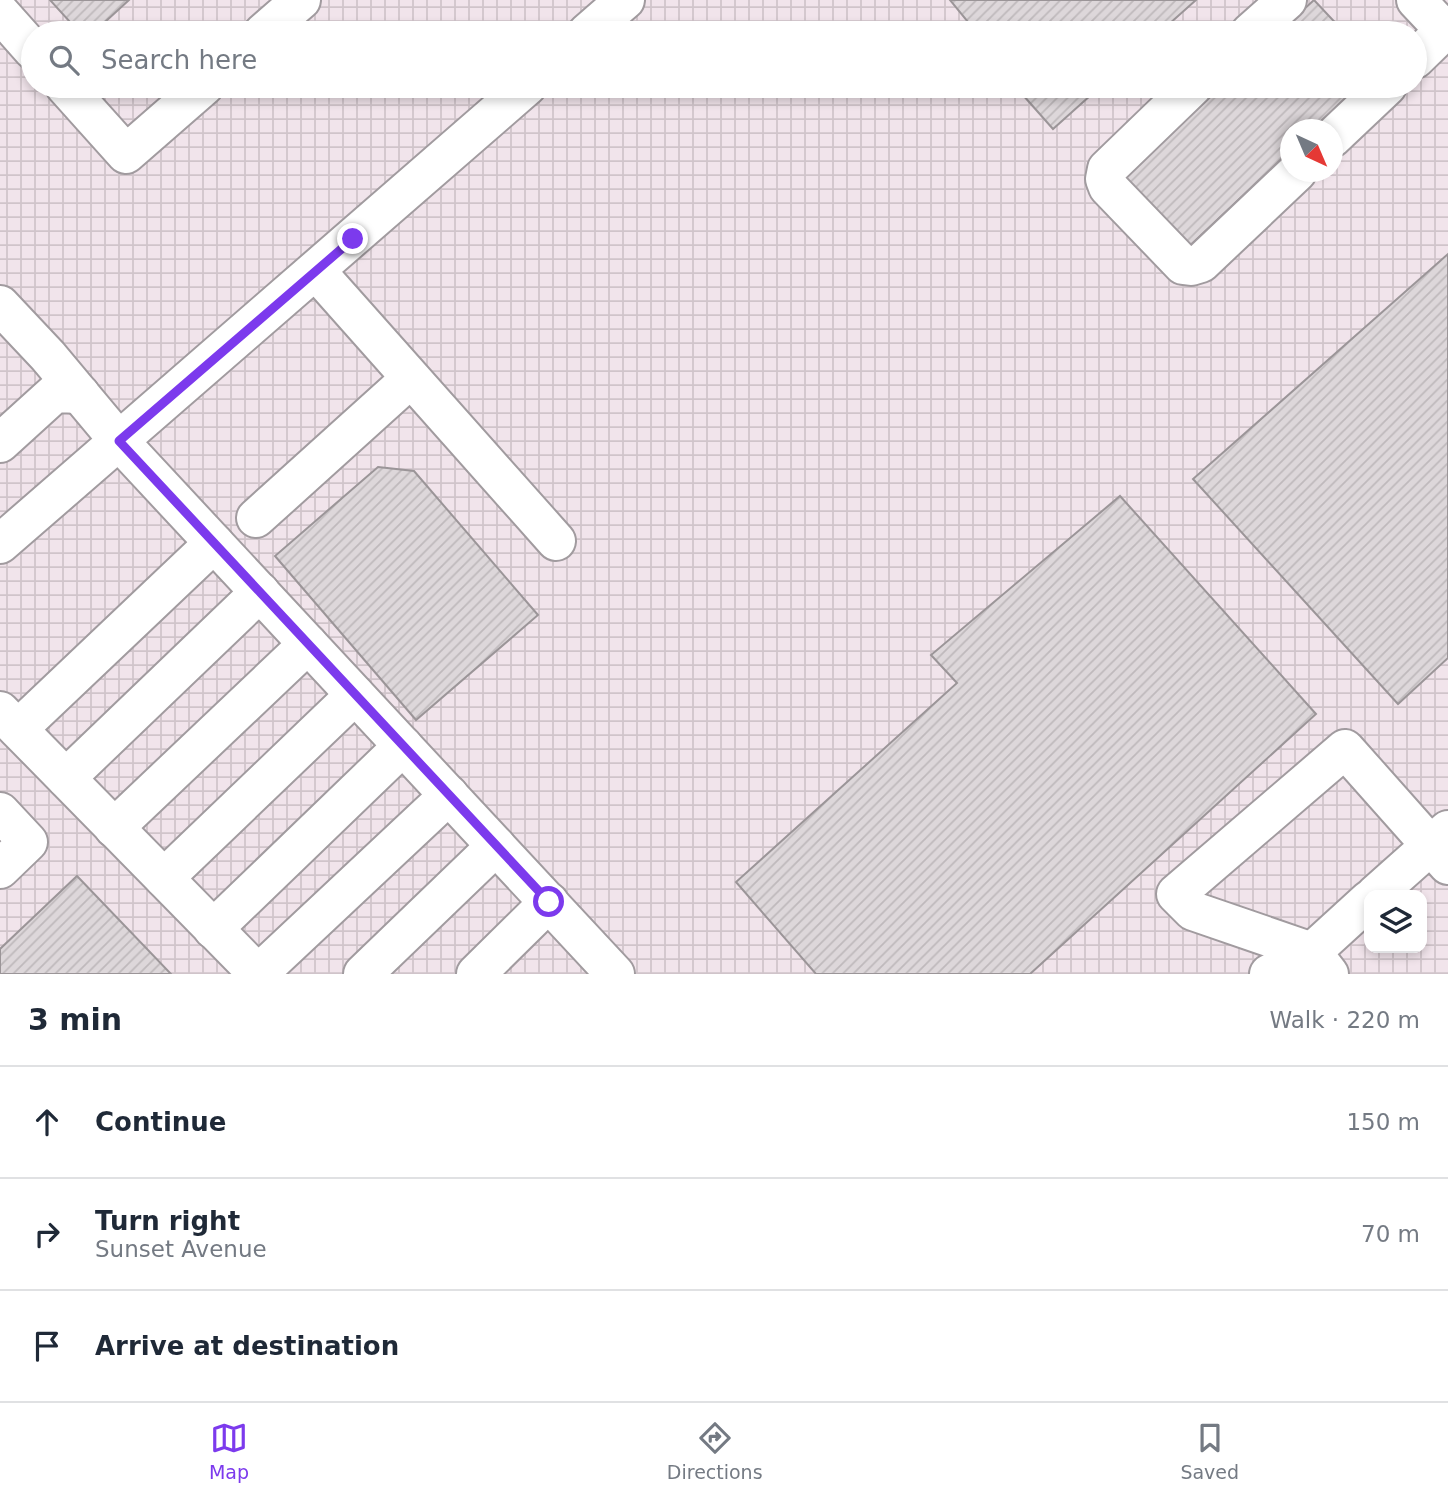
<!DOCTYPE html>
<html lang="en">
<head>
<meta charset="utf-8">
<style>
	:root { --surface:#fff; --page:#f6f6f7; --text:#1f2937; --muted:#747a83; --line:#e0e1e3; --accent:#7c3aed }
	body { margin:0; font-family:"DejaVu Sans",sans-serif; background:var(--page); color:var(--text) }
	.controls { position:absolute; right:21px; bottom:21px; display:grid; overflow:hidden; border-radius:14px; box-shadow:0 4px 10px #0003 }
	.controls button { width:63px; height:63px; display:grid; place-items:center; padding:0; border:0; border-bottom:2px solid var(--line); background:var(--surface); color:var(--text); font:35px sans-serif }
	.compass { position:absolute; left:1280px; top:119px; width:63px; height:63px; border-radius:50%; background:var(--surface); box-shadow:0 4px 10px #0003; rotate:136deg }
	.stop { position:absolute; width:21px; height:21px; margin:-16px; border:5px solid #7c3aed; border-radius:50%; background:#fff }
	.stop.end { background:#7c3aed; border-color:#fff; box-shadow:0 2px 7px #0008 }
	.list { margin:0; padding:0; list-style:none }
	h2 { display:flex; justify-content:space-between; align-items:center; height:91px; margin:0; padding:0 28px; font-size:30px }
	h2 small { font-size:23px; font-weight:400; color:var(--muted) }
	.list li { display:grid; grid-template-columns:46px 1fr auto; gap:21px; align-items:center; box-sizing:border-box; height:112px; padding:0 28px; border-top:2px solid var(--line) }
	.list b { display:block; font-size:26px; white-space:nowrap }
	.list p { margin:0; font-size:23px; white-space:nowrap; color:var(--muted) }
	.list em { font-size:23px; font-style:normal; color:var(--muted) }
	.icon { flex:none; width:38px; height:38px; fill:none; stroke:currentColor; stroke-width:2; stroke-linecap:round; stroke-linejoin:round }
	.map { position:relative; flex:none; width:1448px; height:974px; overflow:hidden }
	.search { position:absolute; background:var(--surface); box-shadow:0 4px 10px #0003; left:21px; right:21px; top:21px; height:77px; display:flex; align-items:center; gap:18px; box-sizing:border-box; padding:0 24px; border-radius:38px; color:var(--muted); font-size:26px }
	.sheet { height:427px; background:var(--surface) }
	nav { display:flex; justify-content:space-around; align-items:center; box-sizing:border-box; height:98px; border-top:2px solid var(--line); background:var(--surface); font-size:19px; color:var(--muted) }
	nav a { display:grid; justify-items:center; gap:4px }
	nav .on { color:var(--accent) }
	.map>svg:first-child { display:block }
</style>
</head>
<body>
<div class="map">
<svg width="1448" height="974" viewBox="0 0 1448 974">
	<defs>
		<pattern id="industrial-grid" width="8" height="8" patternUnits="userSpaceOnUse" patternTransform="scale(1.75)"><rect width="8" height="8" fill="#f1e4eb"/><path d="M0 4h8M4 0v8" fill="none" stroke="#d0c4ca"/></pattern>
		<pattern id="building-hatch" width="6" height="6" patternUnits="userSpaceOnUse" patternTransform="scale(1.75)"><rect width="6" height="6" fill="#ddd7da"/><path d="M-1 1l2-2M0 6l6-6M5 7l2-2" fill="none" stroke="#bfb9bc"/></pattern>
	</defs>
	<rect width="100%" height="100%" fill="#f8f2f5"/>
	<path fill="url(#industrial-grid)" fill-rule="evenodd" d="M0,0H1448V974H0ZM33,33H1415V86H33ZM1290,130H1332V172H1290ZM1369,895H1422V948H1369Z"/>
	<g fill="url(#building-hatch)" stroke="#9b9598" stroke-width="2">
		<path d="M50,0H129L93,33H80Z"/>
		<path d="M950,0H1196L1159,33H977Z"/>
		<path d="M1314,0L1345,33H1278Z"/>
		<path d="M1015,86H1101L1053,129Z"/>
		<path d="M1222,86H1360L1313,130H1290V151L1181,254L1116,185Z"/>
		<path d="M1448,254V658L1398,704L1193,479Z"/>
		<path d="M378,467L414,471L538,615L416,720L275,556Z"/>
		<path d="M1120,496L1316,714L1030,974H816L736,882L957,683L931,655Z"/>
		<path d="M77,876L171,974H0V949Z"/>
	</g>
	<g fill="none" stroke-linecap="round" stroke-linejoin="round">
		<g stroke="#a19b9f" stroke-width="42">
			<g id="minor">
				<path d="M1416,0L1448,34"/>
				<path d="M0,13L33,50"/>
				<path d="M263,33L301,0"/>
				<path d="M587,33L625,0"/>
				<path d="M1250,33L1287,0"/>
				<path d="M1415,59L1445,30"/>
				<path d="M65,86L126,154L204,86"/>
				<path d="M1193,86L1107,169L1105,179L1108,187L1183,265L1191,266L1201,263L1297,172"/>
				<path d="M1332,138L1387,86"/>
				<path d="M316,271L556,541"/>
				<path d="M0,305L48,356L119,441L615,974"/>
				<path d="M0,443L55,393L80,394"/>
				<path d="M256,518L410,379"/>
				<path d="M0,544L527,86"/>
				<path d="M0,711L258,974"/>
				<path d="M18,729L214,543"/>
				<path d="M66,778L260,592"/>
				<path d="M0,812L28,842L0,869"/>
				<path d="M114,828L308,644"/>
				<path d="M164,878L355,695"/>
				<path d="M1375,895L1448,830"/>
				<path d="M213,929L403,746"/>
				<path d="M258,974L449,795"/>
				<path d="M363,974L496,846"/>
				<path d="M476,974L549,902"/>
				<path d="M1269,974L1312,952L1369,900"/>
				<path d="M1329,974L1312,952L1193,911L1176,894L1345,749L1448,865"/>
			</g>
		</g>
		<use href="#minor" stroke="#fff" stroke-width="38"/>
	</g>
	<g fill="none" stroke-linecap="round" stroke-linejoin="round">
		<path stroke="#7c3aed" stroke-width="9" d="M353,239L119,441L549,902"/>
	</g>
</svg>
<div class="controls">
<button><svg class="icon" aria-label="layers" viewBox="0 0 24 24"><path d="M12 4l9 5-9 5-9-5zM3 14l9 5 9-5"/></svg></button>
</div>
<svg class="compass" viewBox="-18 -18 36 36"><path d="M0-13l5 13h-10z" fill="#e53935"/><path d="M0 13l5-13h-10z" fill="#747a83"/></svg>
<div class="stop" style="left:549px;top:902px"></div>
<div class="stop end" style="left:353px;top:239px"></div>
<div class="search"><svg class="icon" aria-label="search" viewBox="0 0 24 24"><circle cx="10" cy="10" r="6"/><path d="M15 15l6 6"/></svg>Search here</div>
</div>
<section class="sheet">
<h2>3 min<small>Walk · 220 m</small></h2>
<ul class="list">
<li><svg class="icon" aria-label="ahead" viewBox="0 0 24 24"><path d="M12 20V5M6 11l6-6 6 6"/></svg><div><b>Continue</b></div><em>150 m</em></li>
<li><svg class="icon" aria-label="right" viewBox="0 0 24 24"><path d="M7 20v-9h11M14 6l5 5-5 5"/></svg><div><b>Turn right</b><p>Sunset Avenue</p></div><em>70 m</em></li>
<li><svg class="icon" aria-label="arrive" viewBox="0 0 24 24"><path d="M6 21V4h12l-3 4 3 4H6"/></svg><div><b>Arrive at destination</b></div></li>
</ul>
</section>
<nav>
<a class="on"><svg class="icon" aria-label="map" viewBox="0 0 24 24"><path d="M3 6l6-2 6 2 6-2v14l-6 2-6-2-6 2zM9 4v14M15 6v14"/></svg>Map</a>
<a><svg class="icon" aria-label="directions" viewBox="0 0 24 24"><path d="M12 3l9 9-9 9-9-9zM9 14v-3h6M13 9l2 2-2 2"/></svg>Directions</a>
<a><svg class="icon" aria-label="saved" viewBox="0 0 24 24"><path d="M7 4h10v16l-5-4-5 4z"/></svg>Saved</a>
</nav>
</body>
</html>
